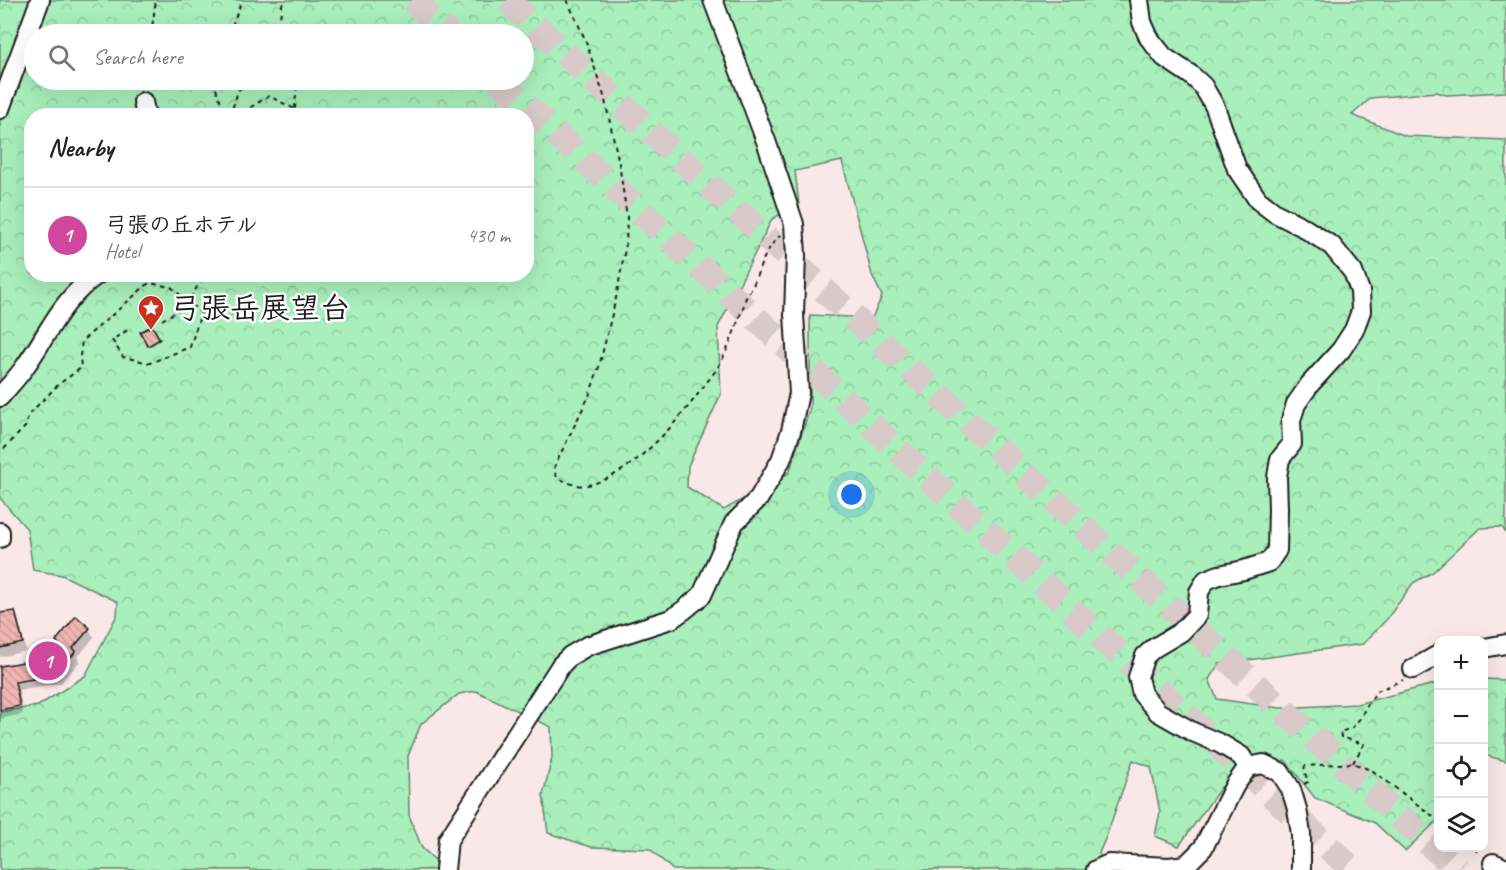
<!DOCTYPE html>
<html lang="en">
<head>
<meta charset="utf-8">
<style>
	:root { --surface:#fff; --page:#f6f6f6; --text:#222; --muted:#767676; --line:#e0e0e0; --accent:#b45309 }
	body { margin:0; font-family:Caveat,"Klee One",sans-serif; background:var(--page); color:var(--text) }
	.controls { position:absolute; right:18px; bottom:18px; display:grid; overflow:hidden; border-radius:12px; box-shadow:0 6px 24px #0002 }
	.controls button { width:54px; height:54px; display:grid; place-items:center; padding:0; border:0; border-bottom:2px solid var(--line); background:var(--surface); color:var(--text); font:30px sans-serif }
	.you { position:absolute; left:852px; top:495px; width:21px; height:21px; margin:-15px; border:4px solid #fff; border-radius:50%; background:#1a73e8; box-shadow:0 0 0 9px #1a73e833 }
	.badge { display:grid; place-items:center; width:39px; height:39px; border-radius:50%; background:var(--accent); color:#fff; font-size:20px; font-weight:700 }
	.pin { position:absolute; translate:-50% -50%; border:3px solid #fff; box-shadow:0 2px 6px #0006 }
	.list { margin:0; padding:0; list-style:none }
	h2 { display:flex; justify-content:space-between; align-items:center; height:78px; margin:0; padding:0 24px; font-size:26px }
	h2 small { font-size:20px; font-weight:400; color:var(--muted) }
	.list li { display:grid; grid-template-columns:39px 1fr auto; gap:18px; align-items:center; box-sizing:border-box; height:96px; padding:0 24px; border-top:2px solid var(--line) }
	.list b { display:block; font-size:22px; white-space:nowrap }
	.list p { margin:0; font-size:20px; white-space:nowrap; color:var(--muted) }
	.list em { font-size:20px; font-style:normal; color:var(--muted) }
	.icon { flex:none; width:33px; height:33px; fill:none; stroke:currentColor; stroke-width:2; stroke-linecap:round; stroke-linejoin:round }
	.map { position:relative; flex:none; width:1506px; height:870px; overflow:hidden }
	.search { position:absolute; background:var(--surface); box-shadow:0 6px 24px #0002; left:24px; top:24px; width:510px; height:66px; display:flex; align-items:center; gap:15px; box-sizing:border-box; padding:0 21px; border-radius:33px; color:var(--muted); font-size:22px }
	.panel { position:absolute; background:var(--surface); box-shadow:0 6px 24px #0002; left:24px; top:108px; width:510px; height:174px; border-radius:24px }
	.map>svg:first-child { display:block }
</style>
</head>
<body>
<div class="map">
<svg width="1506" height="870" viewBox="0 0 1506 870">
	<defs>
		<pattern id="forest-crowns" width="20" height="18" patternUnits="userSpaceOnUse" patternTransform="scale(1.5)"><rect width="20" height="18" fill="#a8efbb"/><path d="M2 6a3 3 0 1 1 6 0M12 15a3 3 0 1 1 6 0" fill="none" stroke="#90cca0"/></pattern>
		<pattern id="building-back-hatch" width="6" height="6" patternUnits="userSpaceOnUse" patternTransform="scale(1.5)"><rect width="6" height="6" fill="#efb4b1"/><path d="M-1 5l2 2M0 0l6 6M5-1l2 2" fill="none" stroke="#cc9a98"/></pattern>
	</defs>
	<rect width="100%" height="100%" fill="#fae8e8"/>
	<filter id="ink" filterUnits="userSpaceOnUse"><feTurbulence type="fractalNoise" baseFrequency=".0167" numOctaves="2"/><feDisplacementMap in="SourceGraphic" scale="12" xChannelSelector="R" yChannelSelector="G"/><feConvolveMatrix kernelMatrix="1 2 1 2 8 2 1 2 1" color-interpolation-filters="sRGB"/></filter>
	<g filter="url(#ink)">
		<g fill="url(#forest-crowns)" stroke="#62866c" stroke-width="1.5" fill-rule="evenodd">
			<path d="M0,0H1506V92L1446,95L1437,92L1371,98L1352,115L1406,136L1506,140V533L1502,527L1480,528L1433,572L1413,583L1387,619L1363,644L1219,664L1209,679L1217,699L1280,708L1357,704L1438,683V820L1405,851L1375,823L1315,798L1285,760L1221,787L1179,846L1155,836L1160,812L1151,767L1133,760L1106,837L1099,853L1105,870H673L650,849L591,847L548,833L543,795L552,758L551,727L476,691L459,694L421,724L408,756L409,815L422,848L446,870H0V712L38,706L85,676L117,615L118,602L62,575L33,570L27,529L0,498ZM34,34H524V80H34ZM32,116H526V274H32ZM842,161L872,275L882,296L872,318L810,315V408L789,473L724,510L687,487L688,466L721,394L718,327L772,219L799,204L795,171Z"/>
			<path d="M1484,679L1506,680V761L1484,755Z"/>
		</g>
		<g fill="#0003">
			<path d="M151,328L160,341L150,347L142,333Z"/>
			<path d="M14,613L19,621L26,651L0,657V615Z"/>
			<path d="M89,629L94,637L78,657L80,661L61,683L19,690L23,714L0,719V668L49,659Z"/>
		</g>
		<g fill="url(#building-back-hatch)" stroke="#1c1c1c" stroke-width="1.5">
			<path d="M152,326L160,339L148,346L140,332Z"/>
			<path d="M15,611L23,643L0,648V613Z"/>
			<path d="M76,616L90,628L73,648L76,651L56,675L15,682L20,706L0,710V666L48,658L59,644L56,641Z"/>
		</g>
		<g fill="none" stroke-linecap="round" stroke-linejoin="round">
			<g stroke="#d9c9c9" stroke-width="26" stroke-dasharray="26 13" stroke-linecap="butt">
				<path d="M412,0L449,34"/>
				<path d="M507,0L1458,870"/>
				<path d="M498,80L1353,870"/>
			</g>
			<g stroke="#1c1c1c" stroke-width="22">
				<g id="minor">
					<path d="M1139,0L1142,22L1149,38L1164,57L1191,75L1203,86L1215,107L1237,169L1258,200L1275,213L1301,226L1332,246L1353,272L1360,291L1361,311L1354,330L1341,350L1310,384L1296,404L1291,420L1292,444L1280,459L1277,477L1278,509L1277,550L1269,562L1244,570L1219,575L1206,580L1199,592L1197,615L1181,632L1154,648L1145,656L1138,677L1142,694L1158,712L1193,732L1221,744L1241,756L1248,767"/>
					<path d="M143,102L146,116"/>
					<path d="M0,109L40,0"/>
					<path d="M0,397C8,387 17,378 24,368C49,334 60,300 98,274"/>
					<path d="M0,532V538"/>
					<path d="M1484,648L1506,644"/>
					<path d="M1413,669L1438,655"/>
					<path d="M1493,863L1506,869"/>
					<path d="M445,870L448,840L561,665L570,656L587,646L671,619L684,610L702,595L734,523L759,498L781,460L791,431L799,393L794,315L796,255L794,224L766,141L713,0"/>
					<path d="M1096,870L1109,864L1169,867L1186,865L1203,848L1235,785L1248,767L1263,764L1280,772L1291,789L1297,809L1301,834V870"/>
				</g>
			</g>
			<g stroke="#1c1c1c" stroke-width="2" stroke-dasharray="4.5 4.5" stroke-linecap="butt">
				<path d="M567,0L585,39L604,96L619,163L627,217L626,244L616,298L599,367L589,396L555,465L554,471L557,477C566,482 575,487 587,485C631,478 681,418 706,383C712,376 718,368 722,360C731,343 737,323 744,305C745,295 751,292 754,283C760,267 766,248 780,236"/>
				<path d="M230,31L238,34"/>
				<path d="M151,34L156,0"/>
				<path d="M229,34L242,0"/>
				<path d="M277,34L283,0"/>
				<path d="M217,80L215,86L226,116"/>
				<path d="M144,87L145,80"/>
				<path d="M230,116L238,91L246,80"/>
				<path d="M255,116L251,107L269,96L309,116"/>
				<path d="M290,116L295,109L297,80"/>
				<path d="M162,320C172,314 182,308 189,299C196,291 199,281 207,274"/>
				<path d="M4,449L26,426L28,415L59,384L81,368L80,356L82,341L149,283L171,287L201,313L190,347L150,363L123,357L112,340L131,328"/>
				<path d="M1353,763L1364,744L1341,737L1340,732L1352,728L1361,717L1366,707L1377,691L1403,680"/>
				<path d="M1304,784L1308,782L1304,770L1305,766L1353,763L1373,771L1438,820"/>
				<path d="M1474,848L1481,853"/>
			</g>
			<use href="#minor" stroke="#fff" stroke-width="18"/>
		</g>
	</g>
	<defs>
		<g id="sight-pin" transform="scale(1.35)"><path d="M0 17L-7.5 6A9.5 9.5 0 1 1 7.5 6Z" fill="#c8321e" stroke="#fff"/><path d="M0-6L1.8-2.2L6-1.7L2.9 1.2L3.7 5.4L0 3.3L-3.7 5.4L-2.9 1.2L-6-1.7L-1.8-2.2Z" fill="#fff"/></g>
	</defs>
	<g fill-rule="evenodd">
		<use href="#sight-pin" x="151" y="308"/>
	</g>
	<g text-anchor="middle" stroke-width="5" stroke-linejoin="round" paint-order="stroke">
		<g font-size="30" font-weight="bold" fill="#1c1c1c" stroke="#fff" text-anchor="start">
			<text x="170" y="318">弓張岳展望台</text>
		</g>
	</g>
</svg>
<div class="controls">
<button>+</button>
<button>−</button>
<button><svg class="icon" aria-label="locate" viewBox="0 0 24 24"><circle cx="12" cy="12" r="6"/><path d="M12 2v4M12 18v4M2 12h4M18 12h4"/></svg></button>
<button><svg class="icon" aria-label="layers" viewBox="0 0 24 24"><path d="M12 4l9 5-9 5-9-5zM3 14l9 5 9-5"/></svg></button>
</div>
<div class="you"></div>
<div class="pin badge" style="left:48px;top:661px;background:#d1479c">1</div>
<div class="search"><svg class="icon" aria-label="search" viewBox="0 0 24 24"><circle cx="10" cy="10" r="6"/><path d="M15 15l6 6"/></svg>Search here</div>
<section class="panel">
<h2>Nearby<small></small></h2>
<ul class="list">
<li><span class="badge" style="background:#d1479c">1</span><div><b>弓張の丘ホテル</b><p>Hotel</p></div><em>430 m</em></li>
</ul>
</section>
</div>
</body>
</html>
